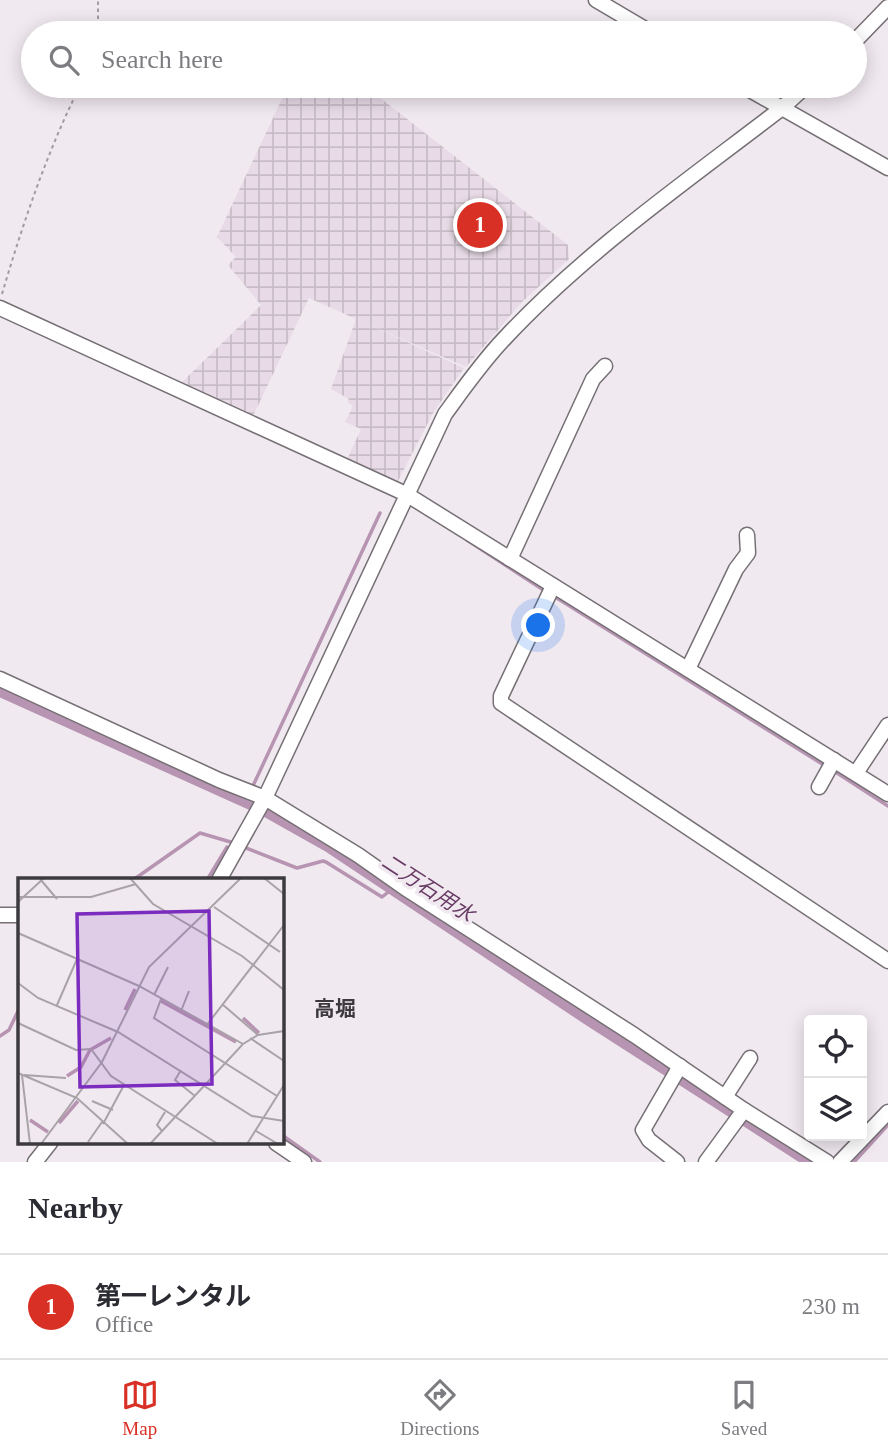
<!DOCTYPE html>
<html lang="en">
<head>
<meta charset="utf-8">
<style>
	:root { --surface:#fff; --page:#f7f7f7; --text:#2b2b33; --muted:#7c7c81; --line:#e1e1e2; --accent:#d93025 }
	body { margin:0; font-family:"Times New Roman","Noto Sans JP",serif; background:var(--page); color:var(--text) }
	.controls { position:absolute; right:21px; bottom:21px; display:grid; overflow:hidden; border-radius:7px; box-shadow:0 4px 18px #0003 }
	.controls button { width:63px; height:63px; display:grid; place-items:center; padding:0; border:0; border-bottom:2px solid var(--line); background:var(--surface); color:var(--text); font:35px sans-serif }
	.you { position:absolute; left:539px; top:626px; width:24px; height:24px; margin:-18px; border:5px solid #fff; border-radius:50%; background:#1a73e8; box-shadow:0 0 0 10px #1a73e833 }
	.badge { display:grid; place-items:center; width:46px; height:46px; border-radius:50%; background:var(--accent); color:#fff; font-size:23px; font-weight:700 }
	.pin { position:absolute; translate:-50% -50%; border:4px solid #fff; box-shadow:0 2px 7px #0006 }
	.list { margin:0; padding:0; list-style:none }
	h2 { display:flex; justify-content:space-between; align-items:center; height:91px; margin:0; padding:0 28px; font-size:30px }
	h2 small { font-size:23px; font-weight:400; color:var(--muted) }
	.list li { display:grid; grid-template-columns:46px 1fr auto; gap:21px; align-items:center; box-sizing:border-box; height:105px; padding:0 28px; border-top:2px solid var(--line) }
	.list b { display:block; font-size:26px; white-space:nowrap }
	.list p { margin:0; font-size:23px; white-space:nowrap; color:var(--muted) }
	.list em { font-size:23px; font-style:normal; color:var(--muted) }
	.icon { flex:none; width:38px; height:38px; fill:none; stroke:currentColor; stroke-width:2; stroke-linecap:round; stroke-linejoin:round }
	.map { position:relative; flex:none; width:888px; height:1162px; overflow:hidden }
	.search { position:absolute; background:var(--surface); box-shadow:0 4px 18px #0003; left:21px; right:21px; top:21px; height:77px; display:flex; align-items:center; gap:18px; box-sizing:border-box; padding:0 24px; border-radius:38px; color:var(--muted); font-size:26px }
	.sheet { height:196px; background:var(--surface) }
	nav { display:flex; justify-content:space-around; align-items:center; box-sizing:border-box; height:98px; border-top:2px solid var(--line); background:var(--surface); font-size:19px; color:var(--muted) }
	nav a { display:grid; justify-items:center; gap:4px }
	nav .on { color:var(--accent) }
	.map>svg:first-child { display:block }
</style>
</head>
<body>
<div class="map">
<svg width="888" height="1162" viewBox="0 0 888 1162">
	<defs>
		<pattern id="industrial-grid" width="8" height="8" patternUnits="userSpaceOnUse" patternTransform="scale(1.75)"><rect width="8" height="8" fill="#e8dbe7"/><path d="M0 4h8M4 0v8" fill="none" stroke="#c8bdc7"/></pattern>
	</defs>
	<rect width="100%" height="100%" fill="#f1e9f0"/>
	<path fill="url(#industrial-grid)" d="M288,86H365L568,245L569,259L522,302L466,367L363,322L464,368L433,413L397,483L346,462L361,429L345,422L353,406L347,402L349,399L331,389L356,319L309,298L253,416L180,384L261,305L228,265L236,257L217,237Z"/>
	<g fill="none" stroke-linecap="round" stroke-linejoin="round">
		<g stroke="#b694b2" stroke-width="3.5">
			<path d="M467,540L545,591"/>
			<path d="M552,595L827,767"/>
			<path d="M834,771L888,806"/>
			<path d="M252,788L380,513"/>
			<path d="M241,846L297,868L323,861L326,862L382,897L392,889"/>
			<path d="M133,880L200,833L234,843"/>
			<path d="M207,880L227,847"/>
			<path d="M0,1036L9,1030L19,1009"/>
			<path d="M282,1135L320,1162"/>
			<path d="M854,1162L888,1125"/>
		</g>
		<path stroke="#b694b2" stroke-width="12" d="M0,691L264,810L328,846L586,1018L810,1162"/>
		<g stroke="#767075" stroke-width="17">
			<g id="minor">
				<path d="M596,0L652,33"/>
				<path d="M855,41L888,7"/>
				<path d="M743,86L888,168"/>
				<path d="M0,308L406,494L888,794"/>
				<path d="M510,559L593,379L605,366"/>
				<path d="M553,586L501,696V703L888,961"/>
				<path d="M688,669L736,569L748,553L747,535"/>
				<path d="M0,679L219,780L265,798L358,855L405,888L634,1035L744,1110L827,1162"/>
				<path d="M856,773L888,725"/>
				<path d="M819,787L834,760"/>
				<path d="M219,880L265,798L445,414C464,388 482,362 504,339C586,251 687,181 782,108L806,86"/>
				<path d="M0,915H19"/>
				<path d="M725,1097L750,1058"/>
				<path d="M276,1143L304,1162"/>
				<path d="M35,1162L50,1143"/>
				<path d="M677,1162L649,1140L643,1130L680,1066"/>
				<path d="M706,1162L744,1110"/>
				<path d="M840,1162L888,1112"/>
			</g>
		</g>
		<g stroke="#a19ca1" stroke-width="2" stroke-dasharray="3.5 3.5" stroke-linecap="butt">
			<path d="M98,33V0"/>
			<path d="M2,294C23,223 47,152 80,86"/>
		</g>
		<use href="#minor" stroke="#fff" stroke-width="14"/>
	</g>
	<g text-anchor="middle" stroke-width="7" stroke-linejoin="round" paint-order="stroke">
		<g font-size="21" font-style="italic" fill="#683b64" stroke="#f1e9f0">
			<text transform="translate(428 888) rotate(33)" y="7">二万石用水</text>
		</g>
		<g font-size="21" font-weight="bold" fill="#3d3a3d" stroke="#f1e9f0">
			<text x="335" y="1016">高堀</text>
		</g>
	</g>
	<g transform="translate(18 878)">
		<rect width="266" height="266" fill="#f1e9f0"/>
		<path fill="none" stroke="#b694b2" stroke-width="3.5" d="M143,123L218,164M107,132L117,111M225,140L241,155M49,198L63,189L72,172L93,160M12,242L30,254M41,245L60,223"/>
		<path fill="none" stroke="#a9a3a8" stroke-width="2" d="M112,0L135,26L224,78L266,112M246,0L266,16M22,1L39,21M0,19H73L118,6M0,24L26,0M196,29L262,74M0,55L121,108L225,166M0,105L20,120L100,154L234,238L266,243M136,117L150,89M143,121L136,140L259,218M204,126L240,157M39,127L59,81M163,133L171,113M0,145L58,172L73,171L93,198L200,266M188,148L266,47M232,160L266,183M163,192L157,202L177,218M0,195L59,220L110,266M4,197L12,266M6,197L48,200M74,223L95,232M85,246L106,207M144,253L139,247L147,234M238,253L260,266M70,264L84,244M23,266L84,184L131,89L223,0M132,266L225,166L240,157L266,153M229,266L266,207"/>
		<path fill="#7b2cbf" fill-opacity="0.15" stroke="#7b2cbf" stroke-width="3.5" d="M191,33L194,206L62,209L59,36Z"/>
		<rect width="266" height="266" fill="none" stroke="#3d3a3d" stroke-width="3.5"/>
	</g>
</svg>
<div class="controls">
<button><svg class="icon" aria-label="locate" viewBox="0 0 24 24"><circle cx="12" cy="12" r="6"/><path d="M12 2v4M12 18v4M2 12h4M18 12h4"/></svg></button>
<button><svg class="icon" aria-label="layers" viewBox="0 0 24 24"><path d="M12 4l9 5-9 5-9-5zM3 14l9 5 9-5"/></svg></button>
</div>
<div class="you"></div>
<div class="pin badge" style="left:480px;top:225px">1</div>
<div class="search"><svg class="icon" aria-label="search" viewBox="0 0 24 24"><circle cx="10" cy="10" r="6"/><path d="M15 15l6 6"/></svg>Search here</div>
</div>
<section class="sheet">
<h2>Nearby<small></small></h2>
<ul class="list">
<li><span class="badge">1</span><div><b>第一レンタル</b><p>Office</p></div><em>230 m</em></li>
</ul>
</section>
<nav>
<a class="on"><svg class="icon" aria-label="map" viewBox="0 0 24 24"><path d="M3 6l6-2 6 2 6-2v14l-6 2-6-2-6 2zM9 4v14M15 6v14"/></svg>Map</a>
<a><svg class="icon" aria-label="directions" viewBox="0 0 24 24"><path d="M12 3l9 9-9 9-9-9zM9 14v-3h6M13 9l2 2-2 2"/></svg>Directions</a>
<a><svg class="icon" aria-label="saved" viewBox="0 0 24 24"><path d="M7 4h10v16l-5-4-5 4z"/></svg>Saved</a>
</nav>
</body>
</html>
